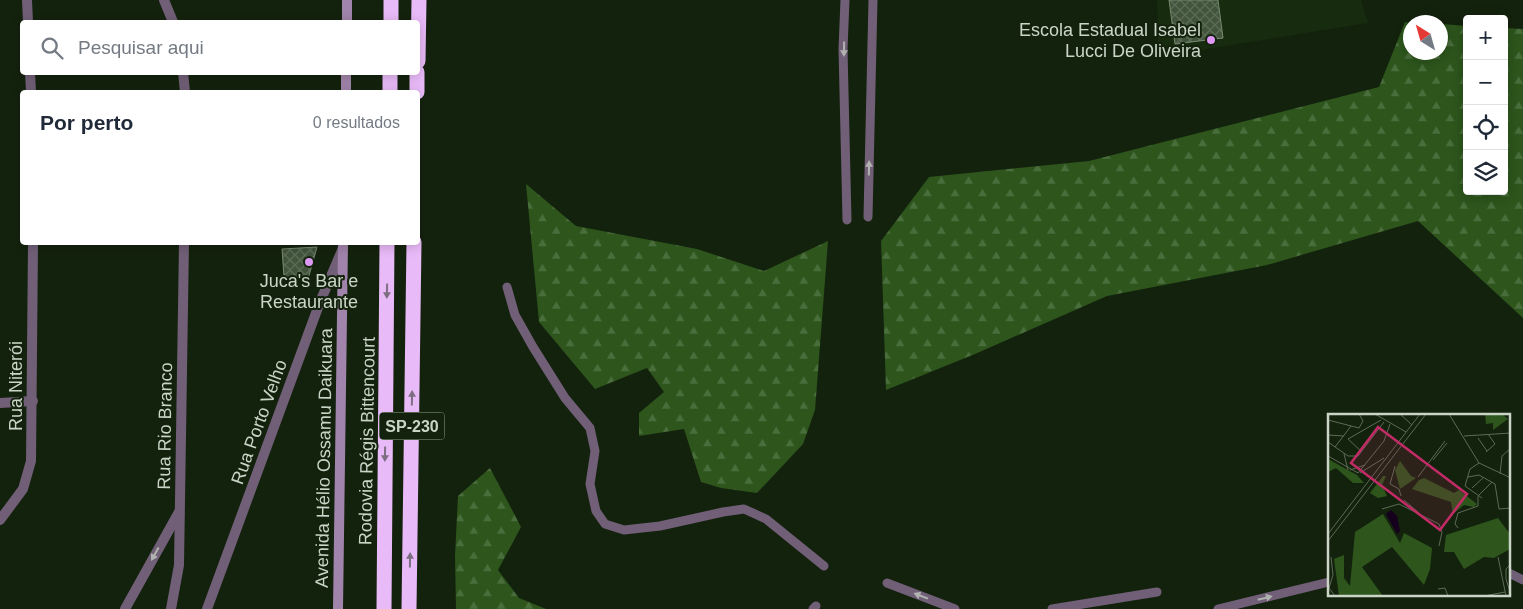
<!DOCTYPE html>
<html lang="pt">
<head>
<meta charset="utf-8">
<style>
	:root { --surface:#fff; --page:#f6f6f7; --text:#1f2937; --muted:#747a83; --line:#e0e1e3 }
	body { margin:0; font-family:Helvetica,sans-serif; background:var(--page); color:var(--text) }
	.controls { position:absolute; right:15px; top:15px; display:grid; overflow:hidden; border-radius:5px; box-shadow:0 2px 12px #0003 }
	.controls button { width:45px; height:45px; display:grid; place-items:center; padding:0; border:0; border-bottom:1px solid var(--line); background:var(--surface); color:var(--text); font:25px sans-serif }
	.compass { position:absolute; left:1403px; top:15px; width:45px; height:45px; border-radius:50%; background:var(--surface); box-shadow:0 2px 12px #0003; rotate:323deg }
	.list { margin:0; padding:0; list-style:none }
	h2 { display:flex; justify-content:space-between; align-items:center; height:65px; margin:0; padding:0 20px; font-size:21px }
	h2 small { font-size:16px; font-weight:400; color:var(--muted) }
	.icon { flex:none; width:28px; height:28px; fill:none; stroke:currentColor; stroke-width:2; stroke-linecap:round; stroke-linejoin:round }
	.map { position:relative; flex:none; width:1523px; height:609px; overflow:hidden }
	.search { position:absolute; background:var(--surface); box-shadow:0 2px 12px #0003; left:20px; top:20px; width:400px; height:55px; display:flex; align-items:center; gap:12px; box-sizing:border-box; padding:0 18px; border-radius:5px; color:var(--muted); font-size:19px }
	.panel { position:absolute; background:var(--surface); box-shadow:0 2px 12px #0003; left:20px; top:90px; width:400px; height:155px; border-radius:5px }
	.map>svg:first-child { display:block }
</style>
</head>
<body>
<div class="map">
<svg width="1523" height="609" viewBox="0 0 1523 609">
	<defs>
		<pattern id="forest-firs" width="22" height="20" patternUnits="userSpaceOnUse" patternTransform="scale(1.25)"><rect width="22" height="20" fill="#2d551c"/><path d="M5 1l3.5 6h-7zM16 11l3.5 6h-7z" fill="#4a6d3c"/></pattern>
		<pattern id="building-cross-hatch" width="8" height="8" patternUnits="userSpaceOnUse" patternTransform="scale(1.25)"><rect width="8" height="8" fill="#42543c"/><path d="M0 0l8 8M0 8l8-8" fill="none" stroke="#5c6c57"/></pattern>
	</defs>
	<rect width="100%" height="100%" fill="#13220d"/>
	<path fill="#172b0f" d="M1157,0H1361L1368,23L1158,57Z"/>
	<g fill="url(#forest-firs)">
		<path d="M1405,22L1410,23V52H1440L1441,24L1467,26V191H1504V28L1523,29V318L1418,221L1267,265L1107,296L975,354L886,390L881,241L929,177L1089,161L1379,87Z"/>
		<path d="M526,184L576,226L697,249L764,271L828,241L815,410L803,444L757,493L721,488L701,482L684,429L639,436V413L664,392L647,368L595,389L539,322Z"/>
		<path d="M490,468L521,527L498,570L519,598L546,609H456L455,556L458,496Z"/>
	</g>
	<g fill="url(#building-cross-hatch)" stroke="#778a71">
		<path d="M1169,0H1218L1223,38L1175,44Z"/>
		<path d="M317,247L308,279L284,277L282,249Z"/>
	</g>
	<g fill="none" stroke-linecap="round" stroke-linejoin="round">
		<g stroke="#715f77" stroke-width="9">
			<path d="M845,0L843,49L847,220"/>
			<path d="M868,217L873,0"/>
			<path d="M507,287L515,315L533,347L565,398L590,428L595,451L590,484L596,511L605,524L624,530L660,526L723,512L744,509L766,519L824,566"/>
			<path d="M1509,573L1523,580"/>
			<path d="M887,583L955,609"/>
			<path d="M813,609L816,606"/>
			<path d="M1052,609L1157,592"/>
			<path d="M1218,609L1329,582"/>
		</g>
		<g stroke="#715f77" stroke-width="10">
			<path d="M27,0L28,22"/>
			<path d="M164,0L173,22"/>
			<path d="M30,72L31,92"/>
			<path d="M183,72L185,92"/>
			<path d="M0,403L33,401"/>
			<path d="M0,520L23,489L31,461L33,242"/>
			<path d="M125,609L179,512"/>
			<path d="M171,609L179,565L184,242"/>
			<path d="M207,609L320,302L343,248"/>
		</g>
		<g stroke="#a184ab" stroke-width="10">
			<path d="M347,22V0"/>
			<path d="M346,92V72"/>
			<path d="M338,609L343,242"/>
		</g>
		<g stroke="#e9baf8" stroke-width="15">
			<path d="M391,22V0"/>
			<path d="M418,61L419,0"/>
			<path d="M390,92V72"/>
			<path d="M417,92V72"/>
			<path d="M384,609L387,242"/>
			<path d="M409,609L414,242"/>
		</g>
	</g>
	<defs><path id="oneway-solid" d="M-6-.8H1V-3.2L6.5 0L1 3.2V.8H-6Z" transform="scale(1.25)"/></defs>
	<g fill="#afb2af">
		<use href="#oneway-solid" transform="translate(844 49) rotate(91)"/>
		<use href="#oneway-solid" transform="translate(869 168) rotate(-89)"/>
		<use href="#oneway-solid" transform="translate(155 554) rotate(119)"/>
		<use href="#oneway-solid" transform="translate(921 596) rotate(-159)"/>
		<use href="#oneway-solid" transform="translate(1265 598) rotate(-14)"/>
	</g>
	<g fill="#7e6e82">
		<use href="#oneway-solid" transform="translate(387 291) rotate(91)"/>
		<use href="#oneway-solid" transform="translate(412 398) rotate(-89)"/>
		<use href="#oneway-solid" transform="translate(385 454) rotate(91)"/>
		<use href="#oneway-solid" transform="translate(410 560) rotate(-89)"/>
	</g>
	<g fill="#dd99f3" stroke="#13220d" stroke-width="2">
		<circle cx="1211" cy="40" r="5"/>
		<circle cx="309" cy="262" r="5"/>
	</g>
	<g text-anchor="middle" stroke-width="4" stroke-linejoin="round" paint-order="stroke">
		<rect fill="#13220d" stroke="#939f8f" stroke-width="1" x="379.5" y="412.5" width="65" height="27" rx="4"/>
		<g font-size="16" font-weight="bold" fill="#cad5c7">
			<text x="412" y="432">SP-230</text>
		</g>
		<g font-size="18" fill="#cad5c7" stroke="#13220d" text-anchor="end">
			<text x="1201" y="36">Escola Estadual Isabel<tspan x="1201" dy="21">Lucci De Oliveira</tspan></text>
			<text x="309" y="287" text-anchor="middle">Juca's Bar e<tspan x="309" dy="21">Restaurante</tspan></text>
		</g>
		<g font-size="18" fill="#cad5c7" stroke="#13220d">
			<text transform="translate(16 386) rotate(-90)" y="6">Rua Niterói</text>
			<text transform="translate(259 422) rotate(-70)" y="6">Rua Porto Velho</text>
			<text transform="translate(165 426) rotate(-89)" y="6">Rua Rio Branco</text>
			<text transform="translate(367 441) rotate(-89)" y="6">Rodovia Régis Bittencourt</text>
			<text transform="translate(324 458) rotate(-89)" y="6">Avenida Hélio Ossamu Daikuara</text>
		</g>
	</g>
	<g transform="translate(1328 414)">
		<rect width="182" height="182" fill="#13220d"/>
		<path d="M157,0H174L180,5L165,16V9L158,10ZM0,45L29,61L36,69H25L8,54L0,58ZM72,47L83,62L88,64L72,75L67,56ZM55,62H58L54,71L59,82L50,84L42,79ZM96,64L126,79L131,76L149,90L146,93L136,91L125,100L123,88L84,75L91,66ZM55,100L72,129L76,119L104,134L102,155L96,171L64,133L34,153L55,182H11L6,145L16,141V164L22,172L27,118ZM170,104L182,120V135L166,144L156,143L136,155L126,138H116L118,121Z" fill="#2d551c"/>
		<path d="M63,96L69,102L72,117L69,120L58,100Z" fill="#15001d"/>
		<path fill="none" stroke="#5c6a57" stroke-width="1" d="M47,0L78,18M72,0L84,11M121,0L151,49L183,64M0,6L31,14L35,7L31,0M0,21L16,22M136,22L183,19M150,24L159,37M0,28L20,42H30L56,8M7,33L23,12M34,38L20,25L53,6M158,38L167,30L160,20M16,40L20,56M0,42L30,59M105,46L119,29M151,49L142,55L137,72L154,84M67,52L62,70L71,75L73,82M22,56L37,51M30,59L56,27L62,10M32,59L56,44M172,60L174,42L183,34M90,63L117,27M140,63L151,61L167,70L171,95L183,94M144,74L156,63M76,86L91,99M54,95L71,90L111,110L114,118L111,132M130,114L127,110L130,99L150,92V82L164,68M0,120L92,0M0,127L98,0M3,143L5,161L1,174L7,182M170,143L178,182M183,150L178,155V165L183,181M110,175L117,174L120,182M156,182L177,178"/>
		<path fill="#c32b66" fill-opacity="0.15" stroke="#c32b66" stroke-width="2.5" d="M50,13L139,80L112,116L23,49Z"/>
		<rect width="182" height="182" fill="none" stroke="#cad5c7" stroke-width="2.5"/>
	</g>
</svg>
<div class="controls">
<button>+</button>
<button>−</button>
<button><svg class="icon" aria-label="locate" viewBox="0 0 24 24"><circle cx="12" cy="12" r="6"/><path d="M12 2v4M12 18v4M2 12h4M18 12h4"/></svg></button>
<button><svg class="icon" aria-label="layers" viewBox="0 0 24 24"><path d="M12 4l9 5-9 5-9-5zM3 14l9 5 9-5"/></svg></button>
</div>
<svg class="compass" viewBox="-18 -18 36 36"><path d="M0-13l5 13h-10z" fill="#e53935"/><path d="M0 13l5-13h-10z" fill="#747a83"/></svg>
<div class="search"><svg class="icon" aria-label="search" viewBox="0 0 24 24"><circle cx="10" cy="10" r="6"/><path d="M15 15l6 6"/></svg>Pesquisar aqui</div>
<section class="panel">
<h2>Por perto<small>0 resultados</small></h2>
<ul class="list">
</ul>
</section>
</div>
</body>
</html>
